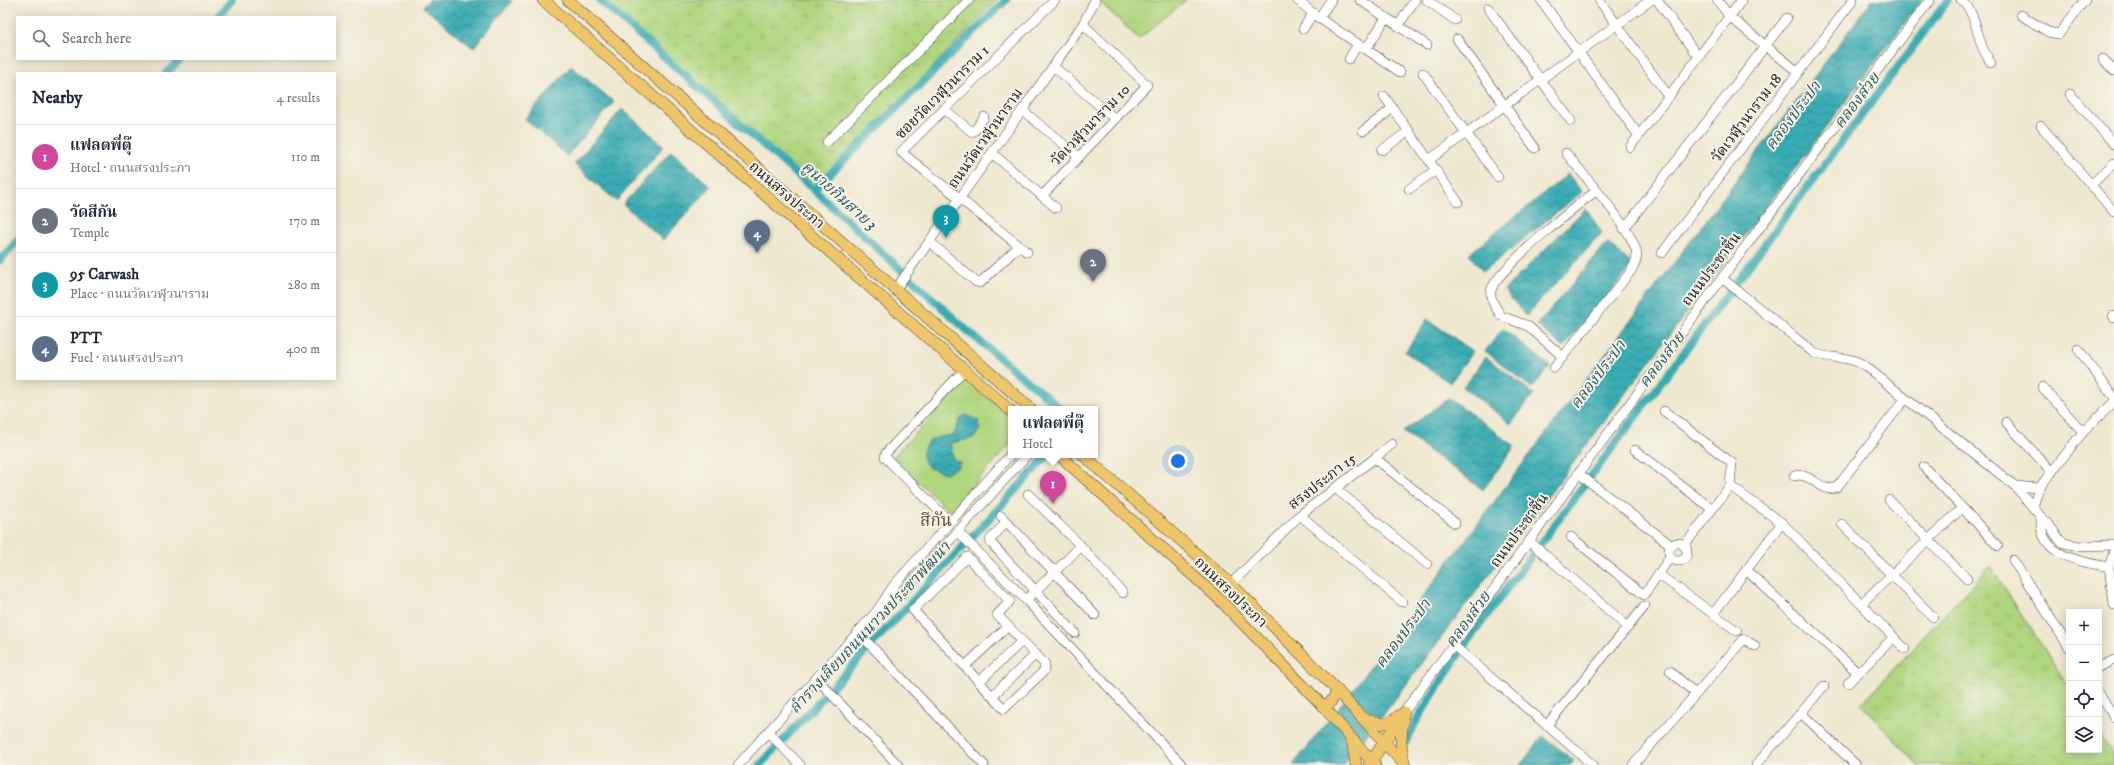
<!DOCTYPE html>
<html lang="en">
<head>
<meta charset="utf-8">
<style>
	:root { --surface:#fff; --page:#f6f6f7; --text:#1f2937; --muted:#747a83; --line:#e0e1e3; --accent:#1f6fb2 }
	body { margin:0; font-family:"IM FELL DW Pica","Noto Serif Thai",serif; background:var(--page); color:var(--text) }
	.controls { position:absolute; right:12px; bottom:12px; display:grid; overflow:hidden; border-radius:0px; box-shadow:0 2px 10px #0003 }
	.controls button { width:36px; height:36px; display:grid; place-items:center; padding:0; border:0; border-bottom:1px solid var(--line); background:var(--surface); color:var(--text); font:20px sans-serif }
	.you { position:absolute; left:1178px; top:461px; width:14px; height:14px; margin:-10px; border:3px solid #fff; border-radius:50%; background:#1a73e8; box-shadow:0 0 0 6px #1a73e833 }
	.badge { display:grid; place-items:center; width:26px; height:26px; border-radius:50%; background:var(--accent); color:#fff; font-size:13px; font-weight:700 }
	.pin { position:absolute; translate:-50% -33px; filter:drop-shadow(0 1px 2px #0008) }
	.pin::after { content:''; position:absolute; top:21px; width:14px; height:12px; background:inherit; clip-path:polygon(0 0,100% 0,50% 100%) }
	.popup { position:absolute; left:1008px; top:406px; width:90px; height:52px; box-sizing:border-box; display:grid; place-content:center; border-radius:0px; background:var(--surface); filter:drop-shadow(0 1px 3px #0005); font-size:13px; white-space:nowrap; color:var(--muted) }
	.popup b { font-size:15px; color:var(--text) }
	.popup::after { content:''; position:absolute; left:50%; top:100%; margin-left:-8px; border:8px solid transparent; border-top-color:var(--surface) }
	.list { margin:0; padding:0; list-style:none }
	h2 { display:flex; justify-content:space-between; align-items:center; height:52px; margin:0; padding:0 16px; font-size:17px }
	h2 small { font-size:13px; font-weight:400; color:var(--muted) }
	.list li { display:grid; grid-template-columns:26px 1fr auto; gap:12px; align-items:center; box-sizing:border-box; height:64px; padding:0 16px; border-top:1px solid var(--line) }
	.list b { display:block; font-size:15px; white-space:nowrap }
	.list p { margin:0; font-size:13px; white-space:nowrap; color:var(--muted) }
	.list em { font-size:13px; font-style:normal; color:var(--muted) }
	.icon { flex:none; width:22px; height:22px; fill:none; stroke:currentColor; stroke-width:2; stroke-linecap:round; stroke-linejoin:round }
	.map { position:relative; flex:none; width:2114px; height:765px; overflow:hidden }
	.search { position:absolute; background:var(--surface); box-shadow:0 2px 10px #0003; left:16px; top:16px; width:320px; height:44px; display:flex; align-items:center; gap:10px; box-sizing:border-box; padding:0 14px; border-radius:0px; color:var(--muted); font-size:15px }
	.panel { position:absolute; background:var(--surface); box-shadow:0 2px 10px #0003; left:16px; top:72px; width:320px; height:308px; border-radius:0px }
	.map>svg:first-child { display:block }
</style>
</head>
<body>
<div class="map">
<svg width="2114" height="765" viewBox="0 0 2114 765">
	<defs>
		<pattern id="grass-tufts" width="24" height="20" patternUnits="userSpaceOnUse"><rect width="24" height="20" fill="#afd57e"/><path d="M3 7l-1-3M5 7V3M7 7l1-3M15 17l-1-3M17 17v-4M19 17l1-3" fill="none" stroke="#96b66c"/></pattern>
		<pattern id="water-waves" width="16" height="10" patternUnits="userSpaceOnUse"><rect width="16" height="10" fill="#39abb2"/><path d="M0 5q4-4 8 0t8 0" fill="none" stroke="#2f8a90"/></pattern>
	</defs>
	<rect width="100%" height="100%" fill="#f7f3e8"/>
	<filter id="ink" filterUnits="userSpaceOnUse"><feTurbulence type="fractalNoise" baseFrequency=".025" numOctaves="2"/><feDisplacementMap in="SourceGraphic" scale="8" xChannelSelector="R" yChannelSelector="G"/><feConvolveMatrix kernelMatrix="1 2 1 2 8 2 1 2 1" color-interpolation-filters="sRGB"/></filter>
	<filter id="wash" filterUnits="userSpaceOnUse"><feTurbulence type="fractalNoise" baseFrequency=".012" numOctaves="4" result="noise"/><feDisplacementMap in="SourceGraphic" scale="16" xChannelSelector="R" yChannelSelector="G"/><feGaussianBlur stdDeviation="0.9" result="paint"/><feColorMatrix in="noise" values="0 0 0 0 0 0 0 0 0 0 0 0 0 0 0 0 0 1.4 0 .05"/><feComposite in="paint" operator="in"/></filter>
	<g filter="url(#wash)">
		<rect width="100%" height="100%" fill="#efe8d0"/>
		<g fill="url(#grass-tufts)" stroke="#66784d">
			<path d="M600,0H997L814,190Z"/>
			<path d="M1990,566L2069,687V750H2099V733L2114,756V765H1918L1861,704Z"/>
		</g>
		<g fill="#afd57e" stroke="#66784d">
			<path d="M1101,0H1186L1139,39L1100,2Z"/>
			<path d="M968,378L1011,417V443L950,512L893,457Z"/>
		</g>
		<g fill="url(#water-waves)" stroke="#2a6467">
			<path d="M429,0H511L512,1L473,48L423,7Z"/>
			<path d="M1872,0H1922L1384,714L1343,765H1293L1354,688Z"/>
			<path d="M571,66L614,102L567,156L525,119Z"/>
			<path d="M622,109L664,146L616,201L574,164Z"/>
			<path d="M671,151L711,187L663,240L623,204Z"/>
			<path d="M1568,174L1582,192L1483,272L1469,254Z"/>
			<path d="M1586,208L1602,233L1526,316L1504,290Z"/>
			<path d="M1607,243L1633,265L1563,347L1537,325Z"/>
			<path d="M1427,319L1473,351L1450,383L1405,352Z"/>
			<path d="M1503,329L1550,366L1532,388L1485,351Z"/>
			<path d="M1486,357L1534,394L1511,424L1463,387Z"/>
			<path d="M1449,398L1515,446L1483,490L1403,432Z"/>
			<path d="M966,415L979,421L980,429L974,438L950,443L954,461L960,462L958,467L946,473L929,468L923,459C921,439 937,437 953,435C959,429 956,419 966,415Z"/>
			<path d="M1543,736L1574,761L1570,765H1520Z"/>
		</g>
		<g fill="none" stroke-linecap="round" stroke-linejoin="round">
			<g stroke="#39abb2" stroke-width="8">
				<path d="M600,0L814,190L970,333L1061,409"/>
				<path d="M217,17L232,0"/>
				<path d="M167,73L180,59"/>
				<path d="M814,190L1006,0"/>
				<path d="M0,260L17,241"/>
				<path d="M1407,742L1415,723L1463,647L1948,0"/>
				<path d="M760,765L1048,455"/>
			</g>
		</g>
	</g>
	<g filter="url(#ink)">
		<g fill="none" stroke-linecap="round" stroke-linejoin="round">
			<g stroke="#3c3b37" stroke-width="10">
				<g id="minor">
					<path d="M1297,0L1319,18L1400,72"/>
					<path d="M1360,0L1427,45"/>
					<path d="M1427,0L1455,20"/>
					<path d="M1541,0L1639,136"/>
					<path d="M1599,0L1669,97"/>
					<path d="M1657,0L1699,58"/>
					<path d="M1717,0L1730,17L1798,72"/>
					<path d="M1961,0C1975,12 1976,30 1982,46C1984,52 1988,58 1991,63"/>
					<path d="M1488,8L1571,121"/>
					<path d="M2021,15L2048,32L2059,34L2085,0"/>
					<path d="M1319,18L1331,0"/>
					<path d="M1398,26L1415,0"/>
					<path d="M1303,29L1313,13"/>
					<path d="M1457,39L1535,148"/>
					<path d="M1366,49L1386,18"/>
					<path d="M1349,59L1358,44"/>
					<path d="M2103,59L2114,71"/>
					<path d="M1053,66L1115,119"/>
					<path d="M1423,73L1498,177"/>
					<path d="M2070,94L2114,144"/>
					<path d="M1384,96L1458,202"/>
					<path d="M944,109L972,132L976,129L984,117"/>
					<path d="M1022,110L1079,157"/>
					<path d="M2041,126L2114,212"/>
					<path d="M1363,131L1393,108"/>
					<path d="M827,142L969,0"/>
					<path d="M1630,147L1742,0"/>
					<path d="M1382,150L1409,131"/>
					<path d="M992,153L1056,208"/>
					<path d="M1429,160L1651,0"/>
					<path d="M2091,185L2114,163"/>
					<path d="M1409,189L1436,170"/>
					<path d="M1042,196L1147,85L1083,24"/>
					<path d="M1624,229L1787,18"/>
					<path d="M930,242L976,282L980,283L1019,246"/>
					<path d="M1027,252L901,152L1055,0"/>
					<path d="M1662,253L1853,0"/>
					<path d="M1722,278L1814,353C1831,360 1850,355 1865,366L2015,486L2041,517L2048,523L2058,538L2064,543L2079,546L2114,545"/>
					<path d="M895,290L1083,24L1095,0"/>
					<path d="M2113,316L2114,318"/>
					<path d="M2078,349L2114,397"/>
					<path d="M1563,357L1528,326L1501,316C1497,309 1489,299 1491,291C1494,272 1577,205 1596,191"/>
					<path d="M1554,368L1631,271C1635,264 1638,258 1636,250C1628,224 1584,176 1566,153"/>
					<path d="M2042,387L2083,432"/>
					<path d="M1664,411L1732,463L1730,486L1684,546"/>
					<path d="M2006,422L2052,472"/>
					<path d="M1635,450L1712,509"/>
					<path d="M1375,458L1392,444"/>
					<path d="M1924,467L1998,546"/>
					<path d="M1578,473L1672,546"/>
					<path d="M1794,476C1812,471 1821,495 1837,487L1905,399"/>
					<path d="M1730,486L1782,523L1905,649"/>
					<path d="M2015,486L2039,488"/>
					<path d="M1335,488L1427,564"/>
					<path d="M1889,500L1967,579"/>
					<path d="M2033,507L2039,488L2083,432L2114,402"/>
					<path d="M1300,515L1402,602"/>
					<path d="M1001,516L1095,615"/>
					<path d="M2041,517C2038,557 2080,561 2109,567"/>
					<path d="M950,522L885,457L886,453L965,369"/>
					<path d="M1006,522L990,540L991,543L1075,633"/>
					<path d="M1842,524L1933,617"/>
					<path d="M958,532L1026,600L1182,765"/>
					<path d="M1571,537L1644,595L1670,557"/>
					<path d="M1529,541L1628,627"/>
					<circle cx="1678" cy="552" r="9"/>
					<path d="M1081,546L1123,593"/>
					<path d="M2114,551L2109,567L2114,605"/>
					<path d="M967,557L1010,601L997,615L1045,664L1044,671L1004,709L913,610Z"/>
					<path d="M2013,560L2069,647"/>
					<path d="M1746,570L1858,673"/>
					<path d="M1658,574L1737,631"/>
					<path d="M1231,584L1300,515L1375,458L1455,523"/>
					<path d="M1026,600L1081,546L1028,494"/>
					<path d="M1861,604L1962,508"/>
					<path d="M883,607L902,593L1027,455"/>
					<path d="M1713,614L1782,523"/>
					<path d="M858,632L984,765"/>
					<path d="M1453,645L1593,765"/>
					<path d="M965,666L1008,626"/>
					<path d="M2099,667L2114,660"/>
					<path d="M817,679L898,765"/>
					<path d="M979,682L1022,641"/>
					<path d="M1848,683L1894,637"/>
					<path d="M2099,693L2114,717"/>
					<path d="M1696,694L1744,639L1755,646"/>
					<path d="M992,696L1036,654"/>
					<path d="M1404,712L1722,278L1930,0"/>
					<path d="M1801,713L1856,765"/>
					<path d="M1547,725L1645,606"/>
					<path d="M768,732L800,765"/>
					<path d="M738,765L877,611L894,585L1011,454"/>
					<path d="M1633,765L1696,694L1670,671"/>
					<path d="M1756,765L1824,686"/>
				</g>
			</g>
			<g stroke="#3c3b37" stroke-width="12">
				<g id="major">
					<path d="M543,0L1011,411"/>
					<path d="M568,0L1031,409"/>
					<path d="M1059,455L1218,598L1322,705L1375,765"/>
					<path d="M1083,455L1231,584L1332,685L1405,765"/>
					<path d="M1322,705L1330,703L1338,691"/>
					<path d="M1403,715L1401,742L1404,764"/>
					<path d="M1365,719C1381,725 1387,726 1400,715"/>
					<path d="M1352,740L1356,765"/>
					<path d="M1369,765L1404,712"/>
				</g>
			</g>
			<use href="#minor" stroke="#fff" stroke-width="9"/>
			<use href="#major" stroke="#eec569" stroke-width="11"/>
		</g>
	</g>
	<g text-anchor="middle" stroke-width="4" stroke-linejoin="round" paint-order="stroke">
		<g font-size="15" fill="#1c1c1c" stroke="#f7f3e8">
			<text transform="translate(942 92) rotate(-45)" y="5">ซอยวัดเวฬุวนาราม 1</text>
			<text transform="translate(1746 118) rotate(-53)" y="5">วัดเวฬุวนาราม 18</text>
			<text transform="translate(1090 125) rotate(-46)" y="5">วัดเวฬุวนาราม 10</text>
			<text transform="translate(985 138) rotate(-55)" y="5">ถนนวัดเวฬุวนาราม</text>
			<text transform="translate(787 195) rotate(41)" y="5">ถนนสรงประภา</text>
			<text transform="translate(1711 269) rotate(-53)" y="5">ถนนประชาชื่น</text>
			<text transform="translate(1322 481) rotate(-38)" y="5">สรงประภา 15</text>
			<text transform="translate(1519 530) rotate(-54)" y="5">ถนนประชาชื่น</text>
			<text transform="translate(1231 592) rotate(44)" y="5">ถนนสรงประภา</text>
		</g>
		<g font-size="16" font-style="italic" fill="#295c60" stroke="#f7f3e8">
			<text transform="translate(1856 100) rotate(-53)" y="6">คลองส่วย</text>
			<text transform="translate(1792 115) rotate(-53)" y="6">คลองประปา</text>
			<text transform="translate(840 195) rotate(42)" y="6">คูนายกิมสาย 3</text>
			<text transform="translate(1661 359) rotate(-53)" y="6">คลองส่วย</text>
			<text transform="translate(1597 374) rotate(-53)" y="6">คลองประปา</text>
			<text transform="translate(1467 619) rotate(-54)" y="6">คลองส่วย</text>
			<text transform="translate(869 627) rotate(-47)" y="6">ลำรางเลียบถนนนาวงประชาพัฒนา</text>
			<text transform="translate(1402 633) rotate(-53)" y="6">คลองประปา</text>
		</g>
		<g font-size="17" fill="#5e4c37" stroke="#f7f3e8">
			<text x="936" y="526">สีกัน</text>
		</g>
	</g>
</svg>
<div class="controls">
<button>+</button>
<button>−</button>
<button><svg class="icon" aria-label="locate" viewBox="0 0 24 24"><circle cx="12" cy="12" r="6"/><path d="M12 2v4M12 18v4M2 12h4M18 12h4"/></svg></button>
<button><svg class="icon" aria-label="layers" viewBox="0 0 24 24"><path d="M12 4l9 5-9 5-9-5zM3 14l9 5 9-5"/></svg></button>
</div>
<div class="you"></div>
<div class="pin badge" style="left:1053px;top:504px;background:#d1479c">1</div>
<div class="popup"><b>แฟลตพี่ตุ๊</b>Hotel</div>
<div class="pin badge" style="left:1093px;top:282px;background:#6b7280">2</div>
<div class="pin badge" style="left:946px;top:238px;background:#0f9aa8">3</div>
<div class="pin badge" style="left:757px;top:253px;background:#5c6f8a">4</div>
<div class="search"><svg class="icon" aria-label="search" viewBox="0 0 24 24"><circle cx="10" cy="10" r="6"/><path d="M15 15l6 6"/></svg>Search here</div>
<section class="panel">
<h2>Nearby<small>4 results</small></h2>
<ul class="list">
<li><span class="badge" style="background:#d1479c">1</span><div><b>แฟลตพี่ตุ๊</b><p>Hotel · ถนนสรงประภา</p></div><em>110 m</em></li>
<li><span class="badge" style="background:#6b7280">2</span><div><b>วัดสีกัน</b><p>Temple</p></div><em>170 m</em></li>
<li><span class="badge" style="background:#0f9aa8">3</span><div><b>95 Carwash</b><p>Place · ถนนวัดเวฬุวนาราม</p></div><em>280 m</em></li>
<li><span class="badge" style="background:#5c6f8a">4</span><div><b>PTT</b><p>Fuel · ถนนสรงประภา</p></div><em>400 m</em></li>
</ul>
</section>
</div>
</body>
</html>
